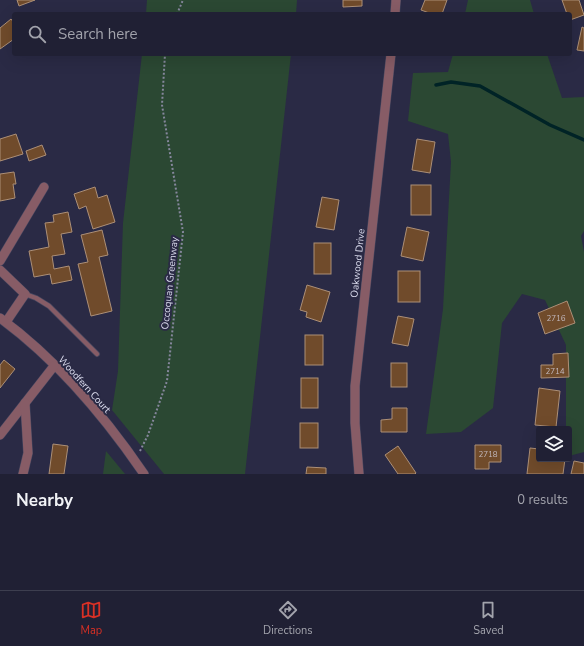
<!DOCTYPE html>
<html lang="en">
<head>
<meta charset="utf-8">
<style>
	:root { --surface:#202034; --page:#2d2d40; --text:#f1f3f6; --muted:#a2a3ac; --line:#3d3e4f; --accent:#d93025 }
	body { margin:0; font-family:"Nunito Sans",sans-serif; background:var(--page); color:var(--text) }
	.controls { position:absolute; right:12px; bottom:12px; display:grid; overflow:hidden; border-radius:4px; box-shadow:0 4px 16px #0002 }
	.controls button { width:36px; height:36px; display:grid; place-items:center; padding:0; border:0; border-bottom:1px solid var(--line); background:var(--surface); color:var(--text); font:20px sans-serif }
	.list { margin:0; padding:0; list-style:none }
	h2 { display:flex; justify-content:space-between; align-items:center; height:52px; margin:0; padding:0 16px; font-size:17px }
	h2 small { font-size:13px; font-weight:400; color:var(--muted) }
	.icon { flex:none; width:22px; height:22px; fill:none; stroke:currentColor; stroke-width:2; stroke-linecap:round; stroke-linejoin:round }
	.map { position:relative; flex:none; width:584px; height:474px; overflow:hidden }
	.search { position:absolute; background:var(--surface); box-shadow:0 4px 16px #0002; left:12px; right:12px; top:12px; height:44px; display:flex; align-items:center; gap:10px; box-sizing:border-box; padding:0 14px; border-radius:4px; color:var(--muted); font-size:15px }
	.sheet { height:116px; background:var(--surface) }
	nav { display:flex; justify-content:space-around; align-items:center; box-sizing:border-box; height:56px; border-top:1px solid var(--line); background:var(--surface); font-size:11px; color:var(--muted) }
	nav a { display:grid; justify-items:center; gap:2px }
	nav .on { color:var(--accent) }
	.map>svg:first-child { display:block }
</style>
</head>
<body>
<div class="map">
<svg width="584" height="474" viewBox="0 0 584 474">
	<rect width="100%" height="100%" fill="#2a2a45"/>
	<g fill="#2b4833">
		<path d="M147,0H297L296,14H146Z"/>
		<path d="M468,0H530L534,14H465Z"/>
		<path d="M142,54H291L245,474H164L112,410L118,371L123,223Z"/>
		<path d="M453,54H547L562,98L584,97V231L581,236L584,252V452L569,456V429H566V345L545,300L522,294L502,323L493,408L461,432L426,434L443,309L451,162L448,134L408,121L413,73L448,72Z"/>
		<path d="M106,451L125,474H103Z"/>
	</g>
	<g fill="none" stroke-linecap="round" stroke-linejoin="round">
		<path stroke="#002326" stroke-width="3.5" d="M436,85L451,82L480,86L550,125L584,140"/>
	</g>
	<g fill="#704b2b" stroke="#ac8f77">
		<path d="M17,0H35L19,6Z"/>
		<path d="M343,0H362V6L343,7Z"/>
		<path d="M425,0H447L442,14H432L421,10Z"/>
		<path d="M562,0H579L584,15L570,20V14H567Z"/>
		<path d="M11,19L14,23V39L0,49V28Z"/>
		<path d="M582,27L584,28V51L577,50Z"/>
		<path d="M16,134L23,154L0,161V139Z"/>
		<path d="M417,139L435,142L430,173L412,170Z"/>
		<path d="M42,145L46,155L29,161L26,151Z"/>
		<path d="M14,172L16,184H13L15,198L0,201V174Z"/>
		<rect x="411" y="185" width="20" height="30"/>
		<path d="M95,187L98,198L107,195L115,222L93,229L86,206L79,209L74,194Z"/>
		<path d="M322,197L339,200L334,230L316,227Z"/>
		<path d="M68,212L72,232L61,234L65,254L52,256L54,269L69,266L72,280L52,284L50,274L34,277L29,251L49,247L45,223L54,222L53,215Z"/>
		<path d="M407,227L429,232L423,261L401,256Z"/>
		<path d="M102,230L108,255L99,257L112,311L91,316L78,264L88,262L81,235Z"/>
		<rect x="314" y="243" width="17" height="31"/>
		<rect x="398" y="271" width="22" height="31"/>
		<path d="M307,285L330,292L321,322L306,317L307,312L300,310Z"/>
		<path d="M567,301L575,323L545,334L538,313Z"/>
		<path d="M398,316L414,319L408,346L392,343Z"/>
		<rect x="305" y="335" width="18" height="30"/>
		<path d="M568,353L569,377L541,378V365H553V354Z"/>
		<path d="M4,360L15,369L0,388V365Z"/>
		<rect x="391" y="363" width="16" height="24"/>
		<rect x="301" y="378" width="17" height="30"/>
		<path d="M539,388L560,391L556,427L535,425Z"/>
		<path d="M392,408H407V432H381V420L392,419Z"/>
		<rect x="300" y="423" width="18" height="25"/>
		<path d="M53,444L68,446L64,474H49Z"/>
		<path d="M475,445H501V462H489V469H475Z"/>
		<path d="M398,446L416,473L415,474H398L385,455Z"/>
		<path d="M530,448L539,449V459H565L563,474H527Z"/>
		<path d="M574,461L584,463V474H571Z"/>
		<path d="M307,467L326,468V474H306Z"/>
	</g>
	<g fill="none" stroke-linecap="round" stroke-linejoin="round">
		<g stroke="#464760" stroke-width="6">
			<path id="lane" d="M25,294L36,298L49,306L97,354"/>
		</g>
		<g stroke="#464760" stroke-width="10">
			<g id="street">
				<path d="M395,14L396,0"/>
				<path d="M0,261L44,187"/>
				<path d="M0,270L25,294L6,322"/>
				<path d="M0,318C56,359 105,417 144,474"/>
				<path d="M0,435L54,366"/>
				<path d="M23,474L28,453L25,403"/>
				<path d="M359,474L355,423V386L391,54"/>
			</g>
		</g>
		<g stroke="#86879d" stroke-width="2" stroke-dasharray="2 2" stroke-linecap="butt">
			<path d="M177,14L183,0"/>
			<path d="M140,451L148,435L167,381L183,232L162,105L165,54"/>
		</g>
		<use href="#lane" stroke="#875c66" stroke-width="4.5"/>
		<use href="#street" stroke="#875c66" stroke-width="9"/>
	</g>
	<g text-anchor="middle" stroke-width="4" stroke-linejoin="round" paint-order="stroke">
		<g font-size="8" fill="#c1b8be">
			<text x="556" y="321">2716</text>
			<text x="555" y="374">2714</text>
			<text x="488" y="457">2718</text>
		</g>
		<g font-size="10" fill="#dcddef" stroke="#2a2a45">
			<text transform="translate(357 263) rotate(-84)" y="4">Oakwood Drive</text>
			<text transform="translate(169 283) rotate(-84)" y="4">Occoquan Greenway</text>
			<text transform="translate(85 384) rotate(48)" y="4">Woodfern Court</text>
		</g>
	</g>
</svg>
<div class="controls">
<button><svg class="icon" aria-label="layers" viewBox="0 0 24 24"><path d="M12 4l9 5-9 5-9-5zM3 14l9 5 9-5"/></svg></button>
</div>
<div class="search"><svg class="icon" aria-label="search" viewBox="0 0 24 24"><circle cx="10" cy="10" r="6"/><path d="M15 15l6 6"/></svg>Search here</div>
</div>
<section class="sheet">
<h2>Nearby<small>0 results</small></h2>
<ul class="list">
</ul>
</section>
<nav>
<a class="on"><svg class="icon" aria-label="map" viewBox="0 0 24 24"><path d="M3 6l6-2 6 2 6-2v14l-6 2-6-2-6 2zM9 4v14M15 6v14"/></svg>Map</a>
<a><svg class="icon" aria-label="directions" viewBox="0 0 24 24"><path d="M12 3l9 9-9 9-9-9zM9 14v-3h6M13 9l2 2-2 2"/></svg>Directions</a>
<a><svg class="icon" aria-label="saved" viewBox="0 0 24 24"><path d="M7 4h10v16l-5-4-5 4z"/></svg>Saved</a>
</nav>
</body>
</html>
